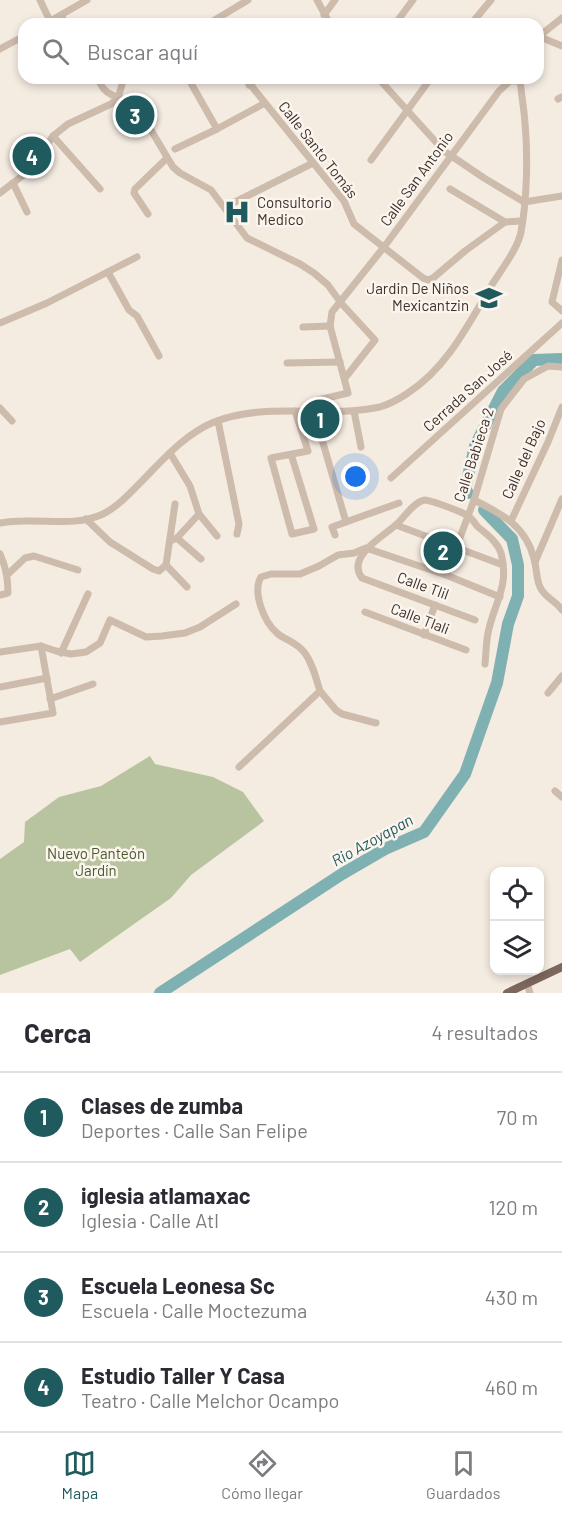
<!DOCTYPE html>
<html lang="es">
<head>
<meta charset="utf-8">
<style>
	:root { --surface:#fff; --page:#f2f2f3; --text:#2b2b33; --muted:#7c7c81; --line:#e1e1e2; --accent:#1f5a5e }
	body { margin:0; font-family:Barlow,sans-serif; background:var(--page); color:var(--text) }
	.controls { position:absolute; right:18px; bottom:18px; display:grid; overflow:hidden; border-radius:12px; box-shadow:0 3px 9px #0003 }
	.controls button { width:54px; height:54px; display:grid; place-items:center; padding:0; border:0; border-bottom:2px solid var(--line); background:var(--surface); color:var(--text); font:30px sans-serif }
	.you { position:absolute; left:356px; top:477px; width:21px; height:21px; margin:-15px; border:4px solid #fff; border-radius:50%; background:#1a73e8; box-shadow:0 0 0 9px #1a73e833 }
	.badge { display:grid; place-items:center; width:39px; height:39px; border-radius:50%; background:var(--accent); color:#fff; font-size:20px; font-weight:700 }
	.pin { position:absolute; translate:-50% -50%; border:3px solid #fff; box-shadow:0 2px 6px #0006 }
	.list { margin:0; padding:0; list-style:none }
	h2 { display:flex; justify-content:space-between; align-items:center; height:78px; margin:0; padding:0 24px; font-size:26px }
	h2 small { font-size:20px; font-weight:400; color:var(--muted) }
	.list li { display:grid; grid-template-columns:39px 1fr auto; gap:18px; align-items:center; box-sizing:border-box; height:90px; padding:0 24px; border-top:2px solid var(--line) }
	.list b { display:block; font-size:22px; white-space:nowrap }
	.list p { margin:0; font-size:20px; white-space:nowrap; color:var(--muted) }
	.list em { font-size:20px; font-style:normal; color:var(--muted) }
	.icon { flex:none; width:33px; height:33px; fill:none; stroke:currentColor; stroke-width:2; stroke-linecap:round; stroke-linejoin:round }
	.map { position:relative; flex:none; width:562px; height:993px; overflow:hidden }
	.search { position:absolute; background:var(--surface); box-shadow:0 3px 9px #0003; left:18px; right:18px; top:18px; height:66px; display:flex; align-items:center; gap:15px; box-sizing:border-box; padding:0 21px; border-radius:18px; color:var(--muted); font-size:22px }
	.sheet { height:438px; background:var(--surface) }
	nav { display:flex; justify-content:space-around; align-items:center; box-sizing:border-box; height:84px; border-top:2px solid var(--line); background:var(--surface); font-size:16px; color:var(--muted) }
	nav a { display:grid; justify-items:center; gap:3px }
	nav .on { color:var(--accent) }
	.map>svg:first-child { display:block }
</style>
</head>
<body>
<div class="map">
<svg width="562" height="993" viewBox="0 0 562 993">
	<rect width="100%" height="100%" fill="#f4ebe1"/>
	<path fill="#b8c4a0" d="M150,756L155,764L213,777L243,792L264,821L191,875L171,898L80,962L70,949L0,975V859L24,842L25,822L59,797L101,786Z"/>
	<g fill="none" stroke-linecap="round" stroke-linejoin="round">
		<g stroke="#7fb0b2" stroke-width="12">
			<path d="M468,493L465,489L475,446L503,391L534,360L562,359"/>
			<path d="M160,993L342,874L385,849L424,832L465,774L497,683L508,624L518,596V565L512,539L484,510"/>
		</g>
		<g stroke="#cdbbac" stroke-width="7">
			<path d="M40,0L50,21"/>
			<path d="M317,0L330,24"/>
			<path d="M61,15L66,24"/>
			<path d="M324,15L335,0"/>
			<path d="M45,24L87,0"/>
			<path d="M208,24L248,0"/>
			<path d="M395,24L413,0"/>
			<path d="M471,24L491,0"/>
			<path d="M538,36L562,46"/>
			<path d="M538,37L562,18"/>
			<path d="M0,49L24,36"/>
			<path d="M97,78L103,88L107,92L112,95L128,102L148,125L173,167L180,173L211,190L247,238L300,264L314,273L328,285L341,303L375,340L345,378"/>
			<path d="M188,78L217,129"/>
			<path d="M245,78L344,201L354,224L423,278L428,280L433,278L465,251L505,222L522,221"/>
			<path d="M378,78L444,151L484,178L524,202L562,196"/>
			<path d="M249,85L258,78"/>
			<path d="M558,99L562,97"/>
			<path d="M53,136L100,189"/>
			<path d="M175,149L217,129L265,103"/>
			<path d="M371,160L431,78"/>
			<path d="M13,183L27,212"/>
			<path d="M450,189L505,222"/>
			<path d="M0,193L26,173L44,149L53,136L68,124L111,104L118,98L124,78"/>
			<path d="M225,207L313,163"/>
			<path d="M148,214L134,193L135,189L167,158"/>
			<path d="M562,260L552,302L562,311"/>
			<path d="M108,272L129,310L137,316L159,356"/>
			<path d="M0,323L47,303L137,257"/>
			<path d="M303,327L330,326"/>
			<path d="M287,363L340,362"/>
			<path d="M0,408L12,421"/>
			<path d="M354,411L361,447"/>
			<path d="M218,421L239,524L237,534"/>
			<path d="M170,453L190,486L199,514L217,536"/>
			<path d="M291,454L314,529L292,534L271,458L308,451L295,411"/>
			<path d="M391,478L562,323"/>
			<path d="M474,500C502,514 526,526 534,559C537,569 536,578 540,587C544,597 556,601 562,610"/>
			<path d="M86,519L110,542L153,569L159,571L166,565L175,504"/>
			<path d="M511,521L548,442L562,407"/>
			<path d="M346,522L314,412V403L318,400L348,393L330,326L332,312L384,247L499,91L510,81H520"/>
			<path d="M0,523C7,522 15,521 23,521C50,520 77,526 103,514C117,507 127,496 138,485C161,462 183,435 214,422C268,401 324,419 380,407C390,404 399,399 408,393C448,367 469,323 493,283C502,269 518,248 521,232C527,200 528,155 525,123C524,108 521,93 520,78"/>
			<path d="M396,525L503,565"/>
			<path d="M335,535L332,527L399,503"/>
			<path d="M177,538L201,559"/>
			<path d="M170,541L177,538L199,514"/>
			<path d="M0,554C6,567 8,579 8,593L0,595"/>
			<path d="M535,562L562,499"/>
			<path d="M166,565L187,587"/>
			<path d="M7,575L25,558L34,556L78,570"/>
			<path d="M446,575L474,500L501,409L524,379L548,366L562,367"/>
			<path d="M365,612L466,650"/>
			<path d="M475,620L362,578C345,556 386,535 398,523C405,516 415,501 425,500C430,500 463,512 468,516C471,518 475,523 477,526C486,534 497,541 501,553C510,586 494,603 488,633C486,643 486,654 485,664"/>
			<path d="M424,635L435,605"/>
			<path d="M0,652L41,646L56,651L71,654L86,652L100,643L110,620L146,637L162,636L185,633L200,627L236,604"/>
			<path d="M61,653L88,594"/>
			<path d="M0,687L47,678"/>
			<path d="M320,691L336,710L342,714L376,723"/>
			<path d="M548,693L562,676"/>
			<path d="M50,699L93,684"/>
			<path d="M0,722L53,713L41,646"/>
			<path d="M239,767L320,691C316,678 312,662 304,652C296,642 285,640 277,633C264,622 252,592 261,577L271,574H300L319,566L338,555L354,553L366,548L446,575L500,597"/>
			<path d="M555,791L562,797"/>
			<path d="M527,983L530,993"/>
		</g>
		<path stroke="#7d675c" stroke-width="8" d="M507,993L562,967"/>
	</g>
	<defs>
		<g id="hospital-bare" transform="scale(2.07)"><path d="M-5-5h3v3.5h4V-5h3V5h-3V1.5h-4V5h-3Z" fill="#1f5a5e" stroke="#fbf5ee" stroke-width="2.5" paint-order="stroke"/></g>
		<g id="school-bare" transform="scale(2.07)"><path d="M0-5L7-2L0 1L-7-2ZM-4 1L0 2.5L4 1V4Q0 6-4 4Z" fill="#1f5a5e" stroke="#fbf5ee" stroke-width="2.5" paint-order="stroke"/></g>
	</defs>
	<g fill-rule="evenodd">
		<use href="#hospital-bare" x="237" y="212"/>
		<use href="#school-bare" x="489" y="298"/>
	</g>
	<g text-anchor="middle" stroke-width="5" stroke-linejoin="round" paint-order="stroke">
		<g font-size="15" fill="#3b302b" stroke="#fbf5ee">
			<text transform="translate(318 150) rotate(52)" y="5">Calle Santo Tomás</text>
			<text transform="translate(417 179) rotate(-54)" y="5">Calle San Antonio</text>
			<text transform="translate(468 391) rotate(-42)" y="5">Cerrada San José</text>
			<text transform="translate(474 455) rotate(-72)" y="5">Calle Babieca 2</text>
			<text transform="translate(524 459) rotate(-66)" y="5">Calle del Bajo</text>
			<text transform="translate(423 586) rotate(20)" y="5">Calle Tlil</text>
			<text transform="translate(420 619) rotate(21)" y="5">Calle Tlali</text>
		</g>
		<g font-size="15" fill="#3b302b" stroke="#fbf5ee" text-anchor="start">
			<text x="257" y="208">Consultorio<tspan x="257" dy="17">Medico</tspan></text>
			<text x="469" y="294" text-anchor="end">Jardin De Niños<tspan x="469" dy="17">Mexicantzin</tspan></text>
		</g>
		<g font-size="15" fill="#4a5a2e" stroke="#fbf5ee">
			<text x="96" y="859">Nuevo Panteón<tspan x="96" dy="17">Jardín</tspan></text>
		</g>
		<g font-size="16" font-style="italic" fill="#1f5a5e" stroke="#fbf5ee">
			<text transform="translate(372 840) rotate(-29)" y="6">Rio Azoyapan</text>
		</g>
	</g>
</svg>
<div class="controls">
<button><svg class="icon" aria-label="locate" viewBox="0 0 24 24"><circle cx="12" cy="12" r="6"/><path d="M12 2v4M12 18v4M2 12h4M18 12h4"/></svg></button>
<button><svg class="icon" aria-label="layers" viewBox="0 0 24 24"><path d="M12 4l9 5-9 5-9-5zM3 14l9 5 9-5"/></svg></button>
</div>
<div class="you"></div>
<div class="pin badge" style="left:320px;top:419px">1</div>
<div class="pin badge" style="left:443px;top:551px">2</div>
<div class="pin badge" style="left:135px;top:115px">3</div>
<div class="pin badge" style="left:32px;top:156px">4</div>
<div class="search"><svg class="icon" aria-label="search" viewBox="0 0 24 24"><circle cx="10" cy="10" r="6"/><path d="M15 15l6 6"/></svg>Buscar aquí</div>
</div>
<section class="sheet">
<h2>Cerca<small>4 resultados</small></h2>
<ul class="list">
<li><span class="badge">1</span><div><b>Clases de zumba</b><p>Deportes · Calle San Felipe</p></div><em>70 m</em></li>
<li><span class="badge">2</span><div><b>iglesia atlamaxac</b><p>Iglesia · Calle Atl</p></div><em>120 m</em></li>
<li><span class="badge">3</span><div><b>Escuela Leonesa Sc</b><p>Escuela · Calle Moctezuma</p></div><em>430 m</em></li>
<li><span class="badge">4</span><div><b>Estudio Taller Y Casa</b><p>Teatro · Calle Melchor Ocampo</p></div><em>460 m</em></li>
</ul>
</section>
<nav>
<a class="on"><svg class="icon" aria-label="map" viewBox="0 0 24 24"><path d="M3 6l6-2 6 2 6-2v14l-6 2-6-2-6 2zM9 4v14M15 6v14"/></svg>Mapa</a>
<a><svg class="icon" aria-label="directions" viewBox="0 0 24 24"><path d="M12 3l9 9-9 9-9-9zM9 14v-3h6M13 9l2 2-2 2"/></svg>Cómo llegar</a>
<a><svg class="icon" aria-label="saved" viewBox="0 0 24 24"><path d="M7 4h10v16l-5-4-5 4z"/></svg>Guardados</a>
</nav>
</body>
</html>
